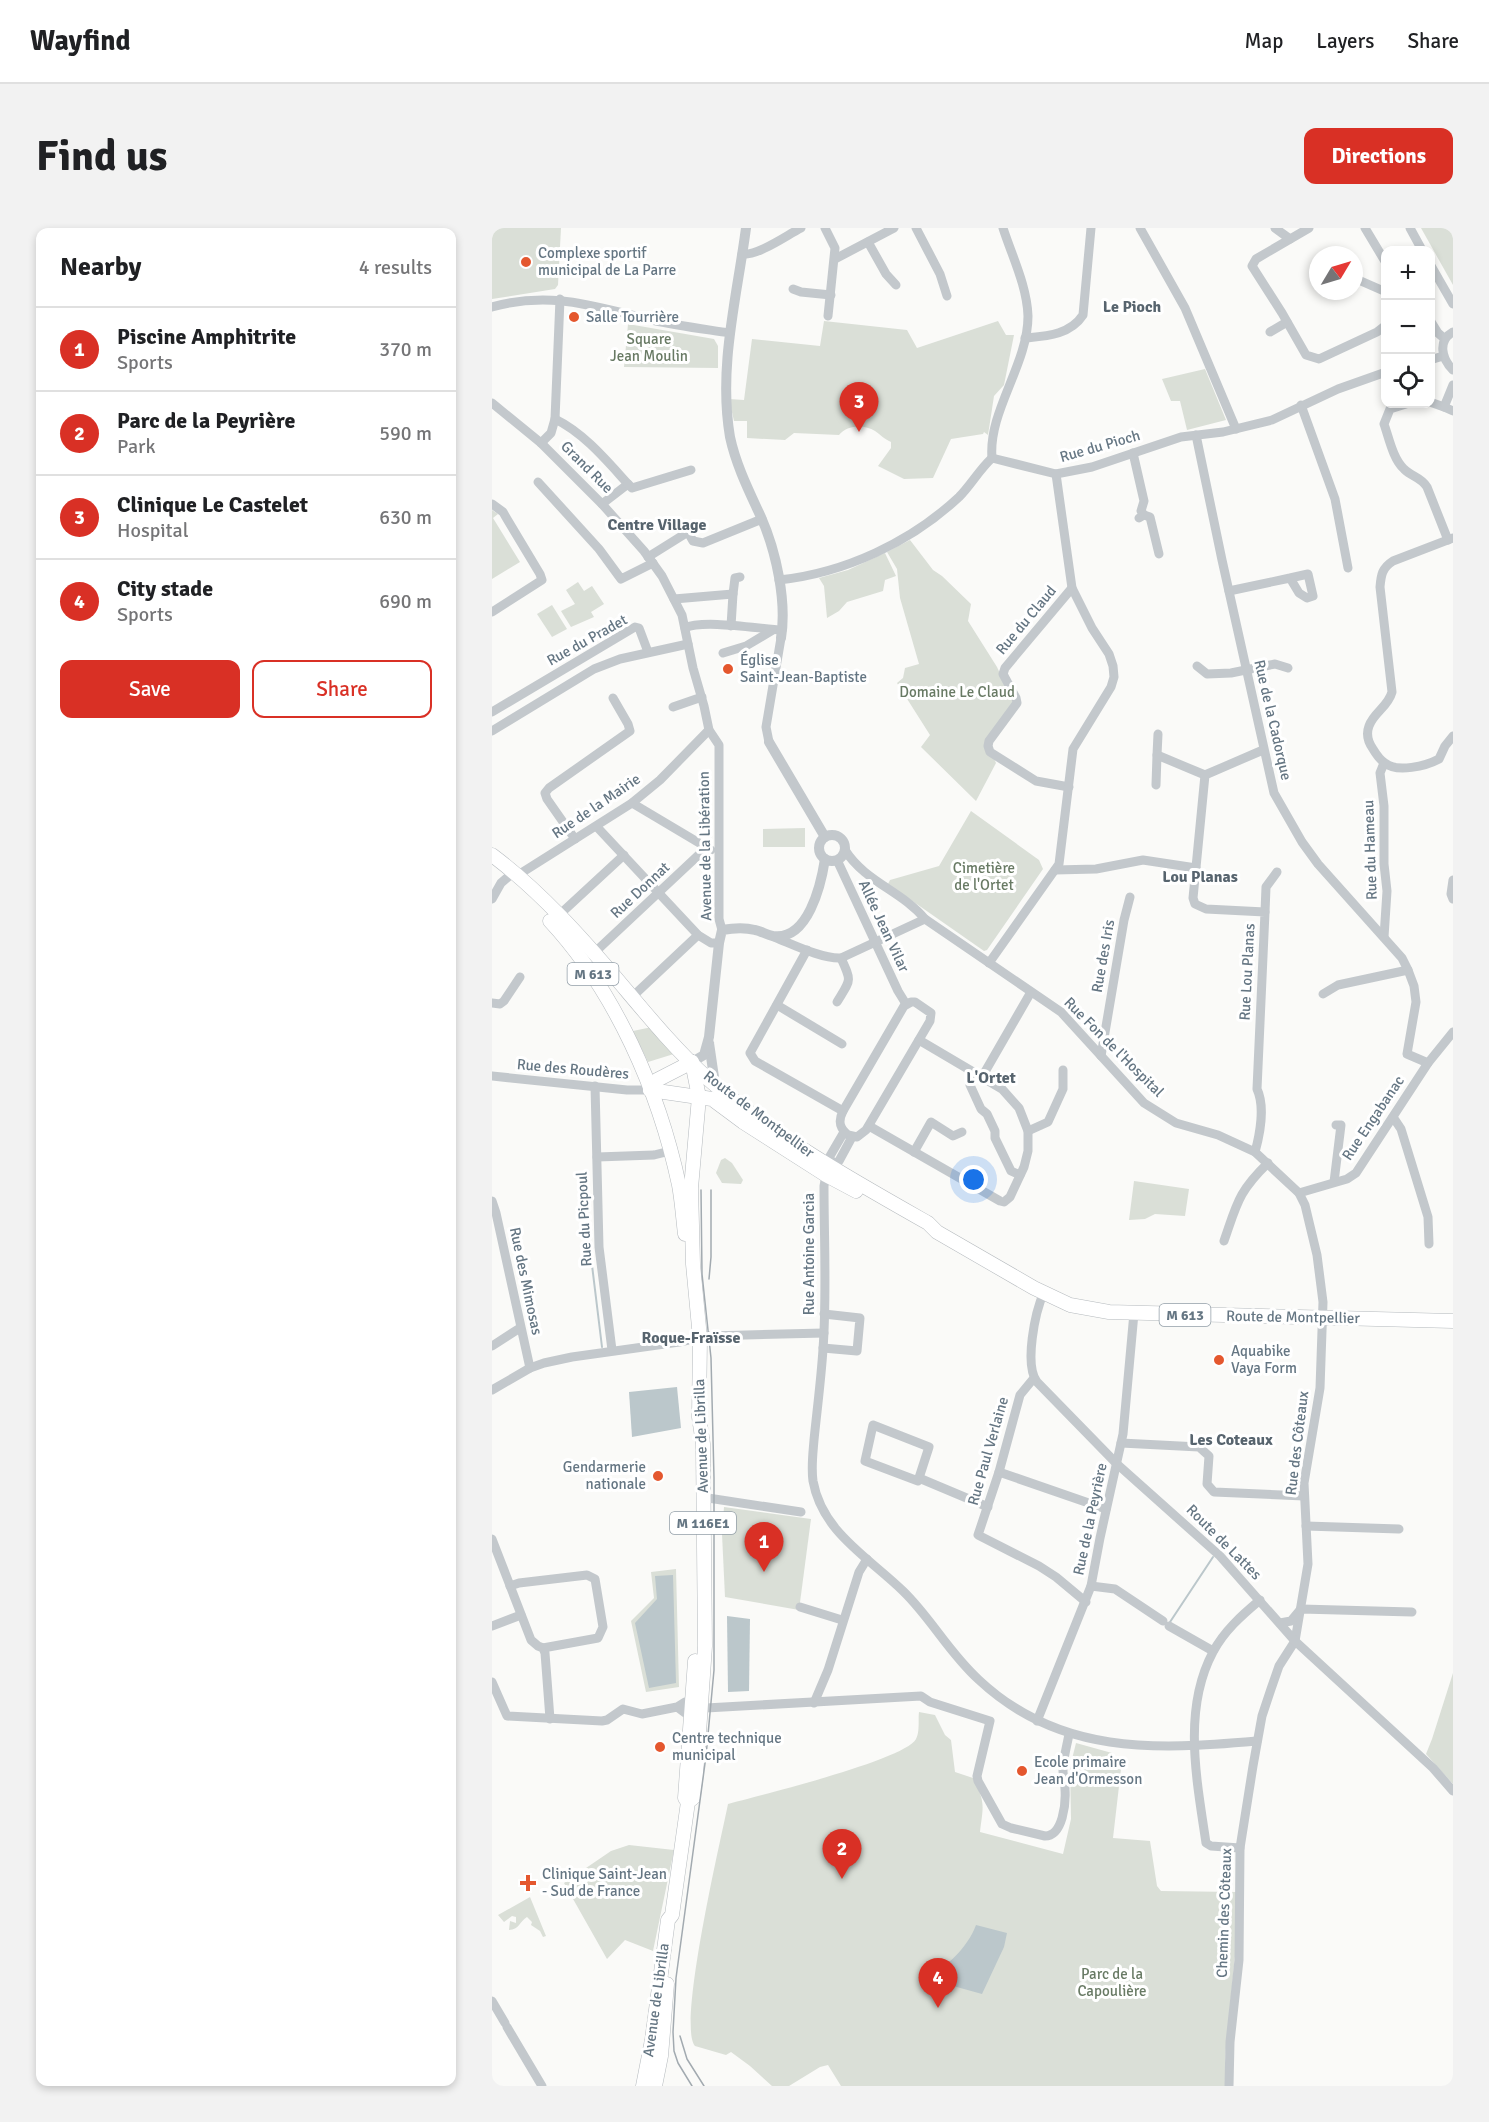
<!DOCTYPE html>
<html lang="en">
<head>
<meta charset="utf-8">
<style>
	:root { --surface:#fff; --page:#f2f2f2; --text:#202124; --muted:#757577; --line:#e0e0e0; --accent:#d93025 }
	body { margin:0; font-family:Signika,sans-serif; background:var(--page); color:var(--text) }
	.controls { position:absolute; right:18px; top:18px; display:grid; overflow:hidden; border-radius:12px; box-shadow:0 3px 9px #0003 }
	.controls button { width:54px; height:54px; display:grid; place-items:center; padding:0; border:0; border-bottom:2px solid var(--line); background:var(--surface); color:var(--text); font:30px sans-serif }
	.compass { position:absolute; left:817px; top:18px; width:54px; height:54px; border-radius:50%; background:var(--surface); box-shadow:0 3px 9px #0003; rotate:52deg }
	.you { position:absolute; left:482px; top:952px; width:21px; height:21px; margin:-15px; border:4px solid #fff; border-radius:50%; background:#1a73e8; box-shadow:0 0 0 9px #1a73e833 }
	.badge { display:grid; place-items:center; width:39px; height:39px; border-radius:50%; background:var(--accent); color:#fff; font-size:20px; font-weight:700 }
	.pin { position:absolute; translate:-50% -50px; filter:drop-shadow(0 2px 3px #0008) }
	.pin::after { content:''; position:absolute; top:32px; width:21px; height:18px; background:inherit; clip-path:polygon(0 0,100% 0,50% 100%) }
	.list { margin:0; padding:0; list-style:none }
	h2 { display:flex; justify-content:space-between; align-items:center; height:78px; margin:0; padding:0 24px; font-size:26px }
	h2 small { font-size:20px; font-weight:400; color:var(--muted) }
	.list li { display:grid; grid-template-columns:39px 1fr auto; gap:18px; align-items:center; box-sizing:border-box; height:84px; padding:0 24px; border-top:2px solid var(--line) }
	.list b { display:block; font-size:22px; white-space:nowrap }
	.list p { margin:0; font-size:20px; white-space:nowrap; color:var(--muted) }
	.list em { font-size:20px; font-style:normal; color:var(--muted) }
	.actions { display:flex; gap:12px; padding:18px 24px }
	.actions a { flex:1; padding:14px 0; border:2px solid var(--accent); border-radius:12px; text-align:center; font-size:21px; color:var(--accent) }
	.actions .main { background:var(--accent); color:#fff }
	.icon { flex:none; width:33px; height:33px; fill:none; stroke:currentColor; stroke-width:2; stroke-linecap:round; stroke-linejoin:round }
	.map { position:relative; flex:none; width:961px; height:1858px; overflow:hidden; border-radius:12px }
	header { display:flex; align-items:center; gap:36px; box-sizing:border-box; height:84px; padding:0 30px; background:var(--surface); border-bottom:2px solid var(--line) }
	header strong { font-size:28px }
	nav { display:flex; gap:33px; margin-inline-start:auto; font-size:21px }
	.intro { display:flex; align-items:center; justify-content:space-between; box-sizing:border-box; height:144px; padding:0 36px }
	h1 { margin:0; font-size:42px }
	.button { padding:15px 27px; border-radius:12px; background:var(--accent); color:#fff; font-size:21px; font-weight:700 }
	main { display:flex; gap:36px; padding:0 36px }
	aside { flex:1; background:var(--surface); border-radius:12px; box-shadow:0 3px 9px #0003 }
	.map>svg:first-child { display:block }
</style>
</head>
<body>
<header>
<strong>Wayfind</strong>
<nav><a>Map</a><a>Layers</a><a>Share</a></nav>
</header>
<div class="intro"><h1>Find us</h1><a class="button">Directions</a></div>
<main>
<aside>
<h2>Nearby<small>4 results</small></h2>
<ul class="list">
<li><span class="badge">1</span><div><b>Piscine Amphitrite</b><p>Sports</p></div><em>370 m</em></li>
<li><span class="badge">2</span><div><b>Parc de la Peyrière</b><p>Park</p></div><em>590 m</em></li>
<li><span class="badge">3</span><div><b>Clinique Le Castelet</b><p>Hospital</p></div><em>630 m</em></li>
<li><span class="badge">4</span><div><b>City stade</b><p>Sports</p></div><em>690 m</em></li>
</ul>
<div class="actions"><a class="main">Save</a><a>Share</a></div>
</aside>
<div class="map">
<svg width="961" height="1858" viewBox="0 0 961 1858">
	<rect width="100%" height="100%" fill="#fafaf8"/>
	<g fill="#dadfd7">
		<path d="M0,0H69L66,57L63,61L0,71Z"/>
		<path d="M929,0H961V57Z"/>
		<path d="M332,93L415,102L425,120L506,93L514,107H522L512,157L502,168L496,207L492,204L491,206L459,211L441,250L412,251L386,238L399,220V214C392,211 389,207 383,203C372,196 355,197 347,207L302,205L293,212L255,210V193H242L237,171L252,172L260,111L328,118Z"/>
		<path d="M136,96L222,111L226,118V140L132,139Z"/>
		<path d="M713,141L734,192L695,202L688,173H679L670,151Z"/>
		<path d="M0,282L6,286L1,290L28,334L0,351Z"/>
		<path d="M418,312L441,342L450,348L479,376L476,393L505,439L520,471L521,476L494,513L504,535L484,573L429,519L438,507L405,455L411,450L413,440L427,436L408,370L405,341L395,324Z"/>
		<path d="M393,325L404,348L393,352L391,363L355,374L347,383L335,390L332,358L327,350L356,342Z"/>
		<path d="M86,354L92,363L100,358L112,376L99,384L102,389L79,399L69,383L83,376L74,362Z"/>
		<path d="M60,377L75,401L60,409L45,386Z"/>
		<path d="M479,583L547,632L551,641L495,722L492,723L396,656L398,652L447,638Z"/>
		<path d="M313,600V619H271V601Z"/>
		<path d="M160,799L185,825L156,834L141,803Z"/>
		<path d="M233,930L240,935L251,952L249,956L230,955L224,945L229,932Z"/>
		<path d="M642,953L697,961L693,988L663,986L653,991L637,992Z"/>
		<path d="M232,1279L319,1291L307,1382L233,1369L230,1306Z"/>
		<path d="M184,1341L187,1459L154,1464L139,1393L162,1370L159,1344Z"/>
		<path d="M961,1445V1556L934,1526L940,1511Z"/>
		<path d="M427,1484L443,1487L453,1507L459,1512L463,1544L481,1550C494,1575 491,1578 488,1604L571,1626L579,1591L578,1539L584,1515L620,1525L629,1541L621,1610L658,1613L665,1658L669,1663L744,1664V1718L733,1830V1858H349L336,1837L328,1839L297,1858H280L258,1838L239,1824L234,1827L203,1818C185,1798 229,1611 236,1576C265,1568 413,1532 424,1511C428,1504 426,1491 427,1484Z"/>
		<path d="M137,1617L182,1622L161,1723L133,1712L115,1731L72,1655L119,1623Z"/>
		<path d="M38,1669L54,1708L51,1709L48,1703L39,1697L40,1694L35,1689C28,1693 27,1702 17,1702L18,1693L24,1695V1689L20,1688L12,1694L6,1687Z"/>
	</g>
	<g fill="#bbc7cb">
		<path d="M185,1159L189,1200L140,1209L137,1164Z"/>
		<path d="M181,1347L184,1455L157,1460L143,1395L165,1371L163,1348Z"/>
		<path d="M235,1388L258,1391L257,1463L236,1464Z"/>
		<path d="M484,1697L515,1705L512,1719L490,1766L436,1751C455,1737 475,1721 484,1697Z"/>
	</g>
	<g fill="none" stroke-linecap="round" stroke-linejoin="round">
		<g stroke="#bbc7cb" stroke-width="2">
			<path d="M99,1029L110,1119"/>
			<path d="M678,1394L721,1329"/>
		</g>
		<g stroke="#b5babe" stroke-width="15">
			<g id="primary">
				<path d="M0,627C48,663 90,710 129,756C156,788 184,822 215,850C281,908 360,952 436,995L445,1004L542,1060L578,1077L617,1084L961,1093"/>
				<path d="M58,693C123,763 167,863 187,957C190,973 191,990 193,1006"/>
				<path d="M158,862L220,871L251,894L334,947L364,963"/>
				<path d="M158,862L165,852L200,834"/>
				<path d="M196,1574L193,1570L203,1433"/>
				<path d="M151,1858L160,1812L176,1692L180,1687L196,1574L201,1570L204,1548L213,1418L211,1216L207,1189L208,1110L201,1036L199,960L207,869L200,834"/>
				<path d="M163,1858L169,1828L175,1756"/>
			</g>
		</g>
		<g stroke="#c3c8cc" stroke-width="9">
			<path d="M333,0L343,20L336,88"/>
			<path d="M424,0L448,46L455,68"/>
			<path d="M648,0L693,80L744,201"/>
			<path d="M783,0L798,11"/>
			<path d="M817,0L764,31L760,38L790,85L814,127L827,131L885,104L894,97"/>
			<path d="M873,0L894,35"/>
			<path d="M918,0L930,22"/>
			<path d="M376,14L394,46L404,57"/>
			<path d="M250,26C266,28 295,7 309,0"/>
			<path d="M343,31L402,0"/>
			<path d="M938,36L961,76"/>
			<path d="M862,50L894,64"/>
			<path d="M301,61L309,64L339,67"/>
			<path d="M0,79C60,62 103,79 160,92C186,98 212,101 238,105"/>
			<path d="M938,92L946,105L953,111"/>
			<path d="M778,104L795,94"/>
			<path d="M961,104C945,113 950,131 961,142"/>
			<path d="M533,110C554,108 578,107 591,87L599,0"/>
			<path d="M938,132L951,128"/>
			<path d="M961,157L952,179L961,183"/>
			<path d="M938,174L952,179"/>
			<path d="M0,175L49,215L110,276L152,323L170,348L190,387L201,440L212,478L217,502L227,517V691L230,702"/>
			<path d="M914,176L898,181L892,196C897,210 901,231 912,241C920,249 929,249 935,259L956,312"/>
			<path d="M809,177L843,271L856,340"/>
			<path d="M63,191C92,205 115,233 136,256L110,276"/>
			<path d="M704,207L730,332L782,565L810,614L826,636L910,730L916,742L922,758L924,774L915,826L936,835"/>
			<path d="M49,215L59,205L63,191L68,71"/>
			<path d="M641,225L652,273L649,283L652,287L647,290"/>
			<path d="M500,230L564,246L600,239L689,209L731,204L780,192L846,161L894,144"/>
			<path d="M500,230C496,183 536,137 536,88C535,58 520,28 511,0"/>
			<path d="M46,254L107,321L129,351L161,335"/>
			<path d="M136,256L140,260L199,242"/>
			<path d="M0,276L11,284L15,291L48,346L50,352L0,384"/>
			<path d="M652,287L658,289L667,326"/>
			<path d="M961,310L901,333C890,340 889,347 888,359L900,464C896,479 882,484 877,498C874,506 876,514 881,521C884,526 888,532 893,535C905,545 934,538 947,531L953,518L961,508"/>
			<path d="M156,329L196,304L201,313L211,315L270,291"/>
			<path d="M287,352C353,345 419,314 467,269C479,257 487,242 500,230"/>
			<path d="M737,363L798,350L807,365L815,370L821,368L816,346L798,350"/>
			<path d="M241,366L243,350L248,349"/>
			<path d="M182,371L241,366L239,398"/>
			<path d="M193,400C211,391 268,401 290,402"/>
			<path d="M231,425L254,418L281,402"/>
			<path d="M705,438L715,446L739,445L783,436L796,440"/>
			<path d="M181,479L210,469"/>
			<path d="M0,484L143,399L147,400L156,424"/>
			<path d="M0,503L102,441L128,431L196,416"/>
			<path d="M277,514L274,499L289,410"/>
			<path d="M665,527L666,506"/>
			<path d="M892,535L888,545L892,578V636L895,663L892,709"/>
			<path d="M664,557L665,527L713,547"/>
			<path d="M577,559L544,553L498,524L496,518L497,513L525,475L524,470L511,446L513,440L580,360"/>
			<path d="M140,575L219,622"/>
			<path d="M105,599L206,707L219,715H227"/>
			<path d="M83,611L55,571L53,565L57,560L138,503L136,496L121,470"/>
			<path d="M353,622C373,654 410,663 433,691L569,784L652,875L684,895L726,907L763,924L807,965L813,977L818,998L825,1027L831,1074L828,1160L812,1255L816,1336L803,1413L787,1438L779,1461L770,1488L761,1538L748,1620L747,1732L738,1814L737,1858"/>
			<path d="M345,632L406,763L414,776"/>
			<path d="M563,642L604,641L651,632L704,640"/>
			<path d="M26,647L140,575L168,552L217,502"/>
			<path d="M961,652L959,666L961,671"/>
			<path d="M0,671L9,655L16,649"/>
			<path d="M773,684L774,659L785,644"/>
			<path d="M66,688L132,627"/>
			<path d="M282,709C300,716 330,731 349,730L433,691"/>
			<path d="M315,722L258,825L263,833L351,883"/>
			<path d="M102,725L214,620"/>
			<path d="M497,735L567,636L581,521L619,459L622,449L621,438L617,426L600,400L580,360L564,246"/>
			<path d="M831,766L846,757L916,742"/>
			<path d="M140,769L206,707"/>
			<path d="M345,774C359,751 360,754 349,730"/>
			<path d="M419,774H423L439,785L438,793L374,902L365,909L356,907C347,900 346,893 351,883L412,778Z"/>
			<path d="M0,775L8,776L12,773L28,749"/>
			<path d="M285,777L350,816"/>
			<path d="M609,828L632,692L638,669"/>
			<path d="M483,845L478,857L489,881L495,886L503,903V910L519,943L528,947"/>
			<path d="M0,848L135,862H158"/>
			<path d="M490,849L539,764"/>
			<path d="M103,858L107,1019L120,1122"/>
			<path d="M901,889L909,901L936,989L937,1016"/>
			<path d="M377,898L508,973L512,974L518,969L532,939L536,923V903L527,880L510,861L427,812"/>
			<path d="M536,903L556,894L571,861V842"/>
			<path d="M352,904L338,928L339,937L347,933L360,909"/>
			<path d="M422,924L439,894L461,908L470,904"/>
			<path d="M763,924C768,906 773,878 765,861L773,684L714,681L703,676L701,670L713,547L771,522"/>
			<path d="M105,929L162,927L174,924L177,918"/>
			<path d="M334,947L332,958C332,1012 335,1067 331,1121C329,1152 325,1182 322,1212C321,1225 319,1239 321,1253C330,1304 376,1329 411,1363C439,1390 457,1425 487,1452C567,1527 663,1522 765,1513"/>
			<path d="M842,954L849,897H844"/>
			<path d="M807,965L855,951L864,945L936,835L961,804"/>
			<path d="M0,973L4,985L38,1140"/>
			<path d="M732,1013C745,976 746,964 776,935"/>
			<path d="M552,1064C543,1084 532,1137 545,1154L625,1236L728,1328L803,1413L941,1540L961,1563"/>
			<path d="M0,1118L28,1100"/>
			<path d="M331,1120L365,1123L368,1090L332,1086"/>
			<path d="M542,1150L528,1167L507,1244L486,1307L547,1338L564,1349L594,1374"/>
			<path d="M0,1162L38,1140L52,1135L80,1129L187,1114L217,1108L332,1105"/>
			<path d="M381,1197L437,1219L426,1253L373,1233Z"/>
			<path d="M629,1215L707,1219L717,1228L715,1256L722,1264L812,1268"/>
			<path d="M507,1244L614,1281"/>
			<path d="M427,1250L496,1279"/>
			<path d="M216,1270L309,1284"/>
			<path d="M814,1298L907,1301"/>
			<path d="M0,1311L39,1412L46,1418L51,1420L53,1425L58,1491"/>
			<path d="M18,1358L27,1355L95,1347L103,1351L111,1399L106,1410L51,1420"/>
			<path d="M599,1358L623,1361L671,1393"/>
			<path d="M308,1379L350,1392"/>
			<path d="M788,1395L799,1393L809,1381L920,1384"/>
			<path d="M0,1398L29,1387"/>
			<path d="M677,1398L721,1423"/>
			<path d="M0,1454L15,1488L110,1493L115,1492L131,1481L150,1486L185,1479L193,1474L197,1475L200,1479L193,1485L185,1479"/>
			<path d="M322,1475L336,1442L367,1344L375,1331"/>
			<path d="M214,1480L429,1468L438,1474L498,1493L485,1548L486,1553L510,1596L519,1600L553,1608C571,1608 574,1575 573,1561C573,1555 571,1549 571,1543C571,1530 575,1518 577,1506"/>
			<path d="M545,1493L599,1358L608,1310L631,1206L642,1085"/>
			<path d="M748,1620L719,1618L714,1615C705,1553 690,1482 721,1424C732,1403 750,1387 768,1372"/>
			<path d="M0,1773L13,1795"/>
			<path d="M15,1799L50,1858"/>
		</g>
		<g stroke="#c3c8cc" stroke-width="10">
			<path d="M254,0C245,69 226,139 238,209C244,237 257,263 269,289C284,323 295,373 289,410"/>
			<path d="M277,514L333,609"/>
			<circle cx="340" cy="620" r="13"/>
			<path d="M217,815L223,856"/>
			<path d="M200,834L212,827L217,809L227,715L230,702C241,700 252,699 263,702C269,703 275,707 281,708C316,713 329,657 333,631"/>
		</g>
		<use href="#primary" stroke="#fff" stroke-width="14"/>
		<g stroke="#a2aab0" stroke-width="1.5">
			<path d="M217,1051L219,1029V962"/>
			<path d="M188,1808L195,1831L212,1858"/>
			<path d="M200,1858L186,1835L182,1823L181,1804L184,1750L214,1528L222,1442V1250L219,1130L210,1046L209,962"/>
		</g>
	</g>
	<g fill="#e4572e" stroke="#fff" stroke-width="2">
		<circle cx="34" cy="34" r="6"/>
		<circle cx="82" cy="89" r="6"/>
		<circle cx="236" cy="441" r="6"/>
		<circle cx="727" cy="1132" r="6"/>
		<circle cx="166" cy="1248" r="6"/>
		<circle cx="168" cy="1519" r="6"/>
		<circle cx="530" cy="1543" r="6"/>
		<path d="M33 1646h6v6h6v6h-6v6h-6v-6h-6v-6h6z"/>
	</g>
	<g text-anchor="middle" stroke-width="6" stroke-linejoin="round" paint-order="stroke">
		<g fill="#fff" stroke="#939fa8" stroke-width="1.5">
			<rect x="75.5" y="735" width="51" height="22" rx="4.5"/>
			<rect x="667.5" y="1076" width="51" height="22" rx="4.5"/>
			<rect x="178" y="1284" width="66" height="22" rx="4.5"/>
		</g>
		<g font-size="14" font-weight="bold" fill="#657683">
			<text x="101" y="751">M 613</text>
			<text x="693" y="1092">M 613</text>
			<text x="211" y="1300">M 116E1</text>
		</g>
		<g font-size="15" fill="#657683" stroke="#fff" text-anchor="start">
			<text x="46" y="30">Complexe sportif<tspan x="46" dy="17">municipal de La Parre</tspan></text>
			<text x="94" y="94">Salle Tourrière</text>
			<text x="248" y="437">Église<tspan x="248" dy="17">Saint-Jean-Baptiste</tspan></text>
			<text x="739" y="1128">Aquabike<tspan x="739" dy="17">Vaya Form</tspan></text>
			<text x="154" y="1244" text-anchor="end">Gendarmerie<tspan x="154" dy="17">nationale</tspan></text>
			<text x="180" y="1515">Centre technique<tspan x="180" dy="17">municipal</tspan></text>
			<text x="542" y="1539">Ecole primaire<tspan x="542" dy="17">Jean d'Ormesson</tspan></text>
			<text x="50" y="1651">Clinique Saint-Jean<tspan x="50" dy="17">- Sud de France</tspan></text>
		</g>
		<g font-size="15" fill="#687a64" stroke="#fff">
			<text x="157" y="116">Square<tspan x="157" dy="17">Jean Moulin</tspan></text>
			<text x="465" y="469">Domaine Le Claud</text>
			<text x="492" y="645">Cimetière<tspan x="492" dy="17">de l'Ortet</tspan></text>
			<text x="620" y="1751">Parc de la<tspan x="620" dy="17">Capoulière</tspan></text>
		</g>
		<g font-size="15" fill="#657683" stroke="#fff">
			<text transform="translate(608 218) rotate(-16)" y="5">Rue du Pioch</text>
			<text transform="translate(95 239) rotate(45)" y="5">Grand Rue</text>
			<text transform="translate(534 392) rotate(-50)" y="5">Rue du Claud</text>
			<text transform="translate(95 412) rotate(-29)" y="5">Rue du Pradet</text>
			<text transform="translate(781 492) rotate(77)" y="5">Rue de la Cadorque</text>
			<text transform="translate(104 578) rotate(-34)" y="5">Rue de la Mairie</text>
			<text transform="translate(213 618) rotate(-91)" y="5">Avenue de la Libération</text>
			<text transform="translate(878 622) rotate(-92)" y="5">Rue du Hameau</text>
			<text transform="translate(148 662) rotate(-43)" y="5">Rue Donnat</text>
			<text transform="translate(392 698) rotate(65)" y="5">Allée Jean Vilar</text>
			<text transform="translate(611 728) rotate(-80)" y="5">Rue des Iris</text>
			<text transform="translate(755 744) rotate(-87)" y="5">Rue Lou Planas</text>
			<text transform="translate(622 819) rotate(45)" y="5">Rue Fon de l'Hospital</text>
			<text transform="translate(81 841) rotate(5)" y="5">Rue des Roudères</text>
			<text transform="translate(267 886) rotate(37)" y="5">Route de Montpellier</text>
			<text transform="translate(881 890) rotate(-56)" y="5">Rue Engabanac</text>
			<text transform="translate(92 991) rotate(-93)" y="5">Rue du Picpoul</text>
			<text transform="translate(317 1026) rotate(-90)" y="5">Rue Antoine Garcia</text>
			<text transform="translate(34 1053) rotate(78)" y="5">Rue des Mimosas</text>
			<text transform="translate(801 1089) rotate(1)" y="5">Route de Montpellier</text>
			<text transform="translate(209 1208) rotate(-92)" y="5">Avenue de Librilla</text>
			<text transform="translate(805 1215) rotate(-83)" y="5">Rue des Côteaux</text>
			<text transform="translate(496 1223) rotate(-74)" y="5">Rue Paul Verlaine</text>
			<text transform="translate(598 1291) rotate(-78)" y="5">Rue de la Peyrière</text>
			<text transform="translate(732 1314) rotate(45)" y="5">Route de Lattes</text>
			<text transform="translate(732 1685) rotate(-88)" y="5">Chemin des Côteaux</text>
			<text transform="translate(164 1772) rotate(-82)" y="5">Avenue de Librilla</text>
		</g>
		<g font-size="16" font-weight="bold" fill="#57646e" stroke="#fff">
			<text x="640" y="84">Le Pioch</text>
			<text x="165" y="302">Centre Village</text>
			<text x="708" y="654">Lou Planas</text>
			<text x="499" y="855">L'Ortet</text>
			<text x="199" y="1115">Roque-Fraïsse</text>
			<text x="739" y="1217">Les Coteaux</text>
		</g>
	</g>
</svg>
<div class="controls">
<button>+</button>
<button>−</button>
<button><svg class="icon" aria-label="locate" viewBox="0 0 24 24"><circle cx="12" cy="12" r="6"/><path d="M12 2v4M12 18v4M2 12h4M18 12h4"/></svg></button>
</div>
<svg class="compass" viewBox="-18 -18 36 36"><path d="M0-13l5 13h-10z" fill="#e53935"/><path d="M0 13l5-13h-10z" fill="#757577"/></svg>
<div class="you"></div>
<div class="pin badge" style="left:272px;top:1344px">1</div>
<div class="pin badge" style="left:350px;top:1651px">2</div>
<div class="pin badge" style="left:367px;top:204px">3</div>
<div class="pin badge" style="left:446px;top:1780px">4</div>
</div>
</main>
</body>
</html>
